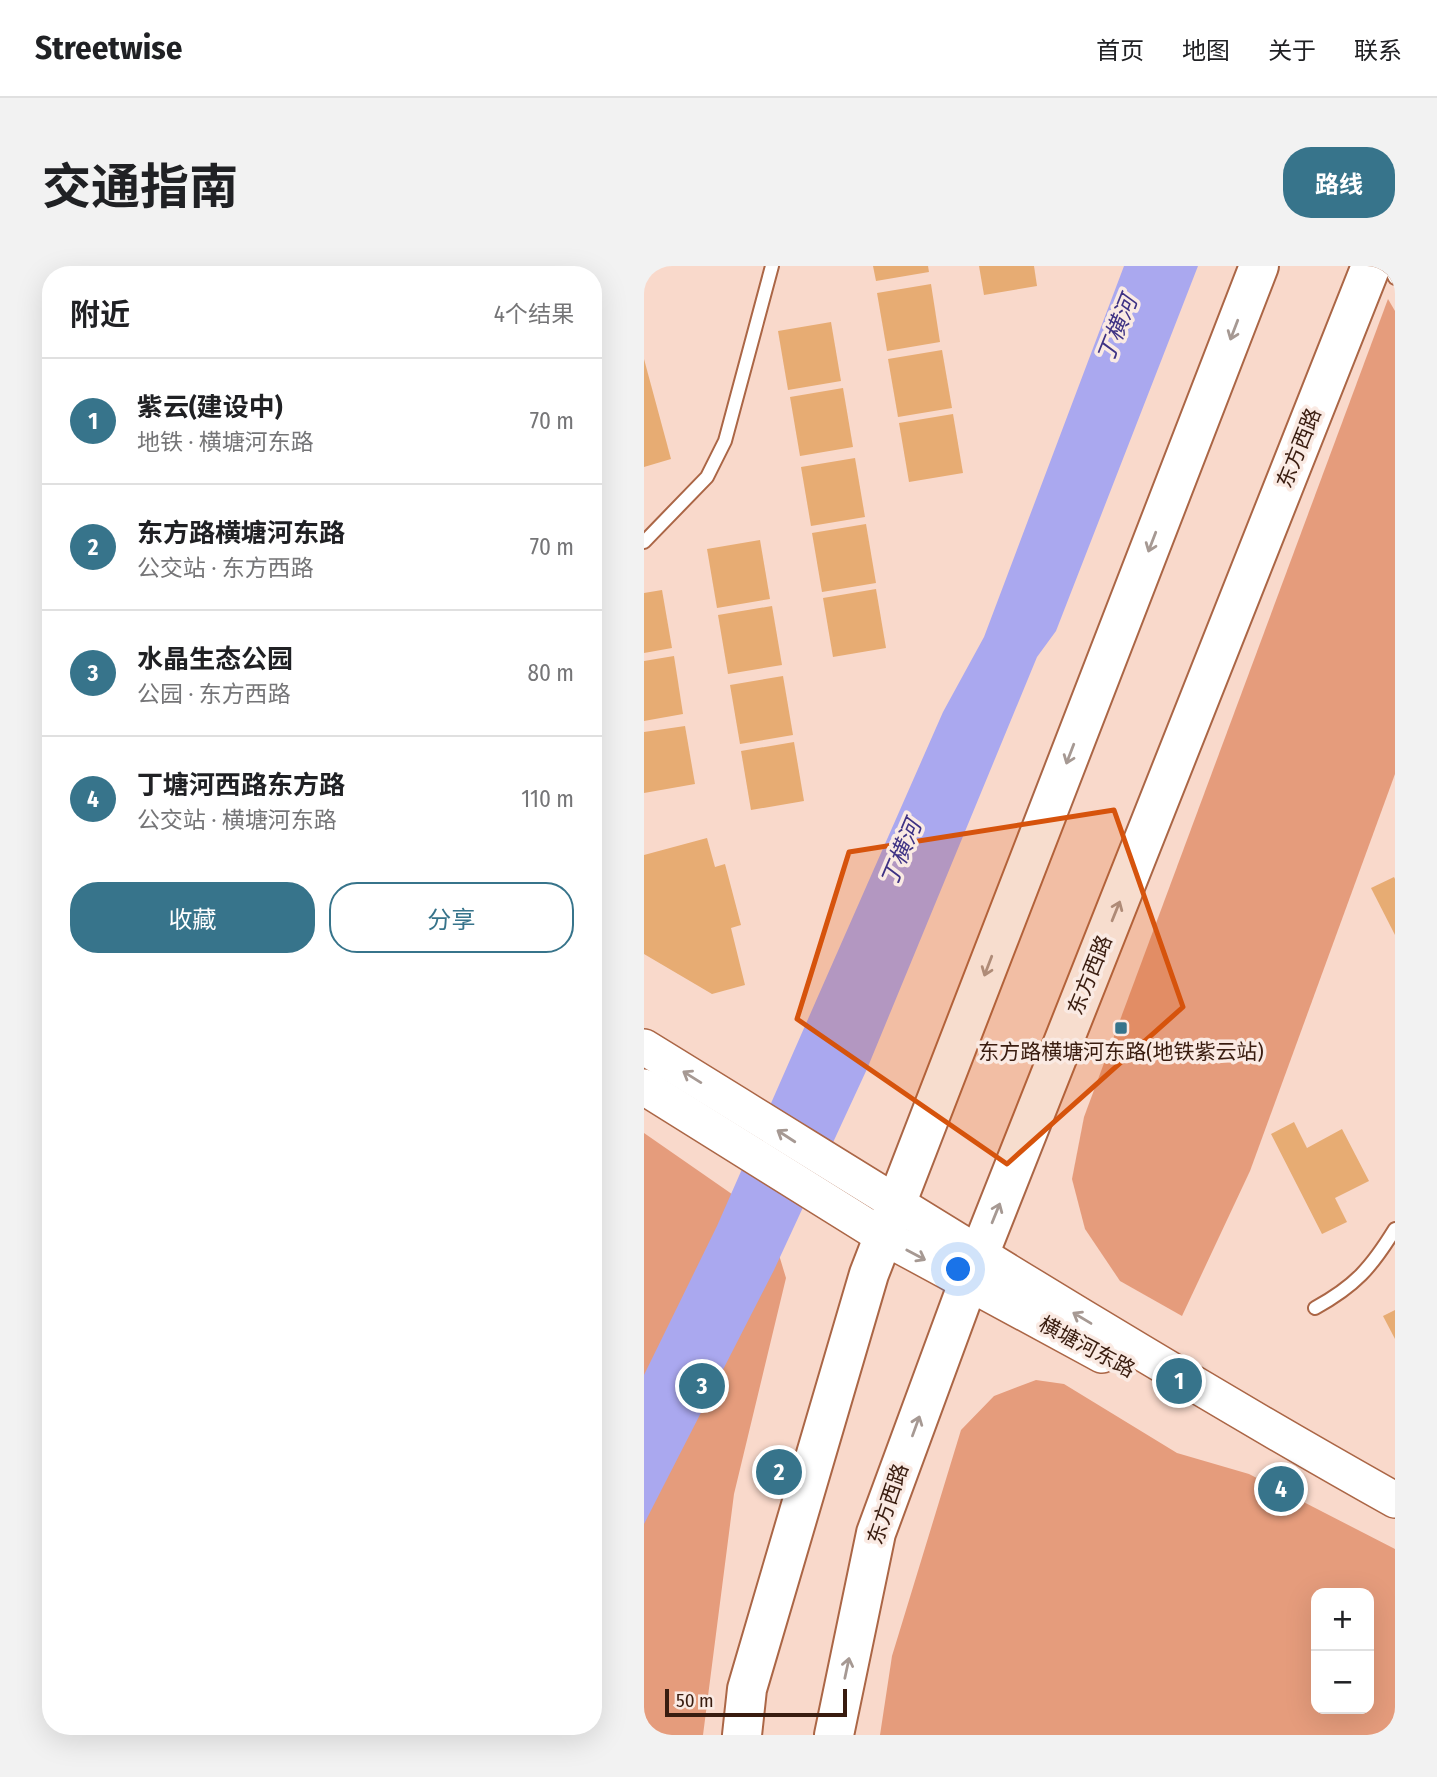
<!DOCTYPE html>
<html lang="zh">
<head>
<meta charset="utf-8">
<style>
	:root { --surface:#fff; --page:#f2f2f2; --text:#202124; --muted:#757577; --line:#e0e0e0; --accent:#37748b }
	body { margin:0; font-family:"Fira Sans Condensed","Noto Sans SC",sans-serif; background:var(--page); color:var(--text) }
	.controls { position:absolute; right:21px; bottom:21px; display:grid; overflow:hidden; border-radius:14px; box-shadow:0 7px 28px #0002 }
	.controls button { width:63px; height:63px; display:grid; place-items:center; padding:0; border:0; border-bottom:2px solid var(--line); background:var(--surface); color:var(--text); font:35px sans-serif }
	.scale { position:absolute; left:21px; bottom:18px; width:182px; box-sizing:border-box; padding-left:7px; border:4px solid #391c0f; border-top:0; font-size:19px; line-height:24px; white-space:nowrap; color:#391c0f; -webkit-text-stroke:5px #faeae3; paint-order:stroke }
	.you { position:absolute; left:315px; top:1004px; width:24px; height:24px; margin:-18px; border:5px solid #fff; border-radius:50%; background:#1a73e8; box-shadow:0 0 0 10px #1a73e833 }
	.badge { display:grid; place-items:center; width:46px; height:46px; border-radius:50%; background:var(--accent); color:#fff; font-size:23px; font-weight:700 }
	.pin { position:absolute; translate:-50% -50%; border:4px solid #fff; box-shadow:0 2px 7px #0006 }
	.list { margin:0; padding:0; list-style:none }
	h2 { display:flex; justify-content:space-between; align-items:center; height:91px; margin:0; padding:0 28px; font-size:30px }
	h2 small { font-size:23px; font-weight:400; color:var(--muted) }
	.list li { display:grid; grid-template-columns:46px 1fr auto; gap:21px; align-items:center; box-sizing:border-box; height:126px; padding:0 28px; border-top:2px solid var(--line) }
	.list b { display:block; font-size:26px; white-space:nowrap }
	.list p { margin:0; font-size:23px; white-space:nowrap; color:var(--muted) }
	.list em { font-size:23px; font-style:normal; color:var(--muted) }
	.actions { display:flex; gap:14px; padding:21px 28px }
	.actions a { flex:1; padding:16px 0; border:2px solid var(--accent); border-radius:28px; text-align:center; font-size:24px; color:var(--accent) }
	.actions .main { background:var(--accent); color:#fff }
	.map { position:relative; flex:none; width:751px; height:1469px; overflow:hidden; border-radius:28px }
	header { display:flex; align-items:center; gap:42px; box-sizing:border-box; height:98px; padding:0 35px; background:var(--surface); border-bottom:2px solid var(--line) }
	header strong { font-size:33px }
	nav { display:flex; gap:38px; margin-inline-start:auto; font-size:24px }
	.intro { display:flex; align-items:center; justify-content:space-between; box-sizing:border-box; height:168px; padding:0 42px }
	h1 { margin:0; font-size:49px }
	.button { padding:18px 32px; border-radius:28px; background:var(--accent); color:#fff; font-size:24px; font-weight:700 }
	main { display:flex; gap:42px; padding:0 42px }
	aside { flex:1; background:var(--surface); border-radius:28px; box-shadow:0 7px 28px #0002 }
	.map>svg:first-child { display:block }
</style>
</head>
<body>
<header>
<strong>Streetwise</strong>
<nav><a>首页</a><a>地图</a><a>关于</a><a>联系</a></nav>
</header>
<div class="intro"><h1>交通指南</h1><a class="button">路线</a></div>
<main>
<aside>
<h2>附近<small>4个结果</small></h2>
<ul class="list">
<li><span class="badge">1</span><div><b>紫云(建设中)</b><p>地铁 · 横塘河东路</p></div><em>70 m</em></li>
<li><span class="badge">2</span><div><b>东方路横塘河东路</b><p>公交站 · 东方西路</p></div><em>70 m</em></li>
<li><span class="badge">3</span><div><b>水晶生态公园</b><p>公园 · 东方西路</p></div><em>80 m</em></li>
<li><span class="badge">4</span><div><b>丁塘河西路东方路</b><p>公交站 · 横塘河东路</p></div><em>110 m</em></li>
</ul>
<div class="actions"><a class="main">收藏</a><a>分享</a></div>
</aside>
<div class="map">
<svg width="751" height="1469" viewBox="0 0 751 1469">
	<rect width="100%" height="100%" fill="#f9d9cb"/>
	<g fill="#e59c7c" fill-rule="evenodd">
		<path d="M744,33L751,45V508L606,905L538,1050L476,1015L441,963L428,913L440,851Z"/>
		<path d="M0,867L108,942L129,969L142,1012L90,1228L59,1469H0Z"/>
		<path d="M392,1114L420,1118L533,1187L605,1208L751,1283V1469H236L248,1390L317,1164L350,1130ZM672,1327H725V1443H672Z"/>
	</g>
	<path fill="#aaa8ef" d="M480,0H554L412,365L393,391L223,803L130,1004L0,1258V1109L73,960L299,446L340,371Z"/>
	<g fill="#e7ac73">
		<path d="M229,0H284L285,6L232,15Z"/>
		<path d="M335,0H390L393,20L340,29Z"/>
		<path d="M287,18L296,76L243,85L233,27Z"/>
		<path d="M187,56L197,115L144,124L134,65Z"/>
		<path d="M298,84L308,142L254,151L244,93Z"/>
		<path d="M0,93L27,193L0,201Z"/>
		<path d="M199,122L209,181L156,190L146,131Z"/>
		<path d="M309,148L319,207L265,216L255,157Z"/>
		<path d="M211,192L221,251L167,260L157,201Z"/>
		<path d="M222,258L232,317L178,326L168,267Z"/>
		<path d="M116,274L126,333L73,342L63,283Z"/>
		<path d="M232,323L242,382L189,391L179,332Z"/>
		<path d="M18,324L28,382L0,387V327Z"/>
		<path d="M128,340L138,399L84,408L74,349Z"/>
		<path d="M30,390L39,448L0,455V395Z"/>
		<path d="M139,410L149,469L96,478L86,419Z"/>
		<path d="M41,460L51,518L0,527V466Z"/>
		<path d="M150,476L160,535L107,544L97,485Z"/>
		<path d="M63,572L71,601L81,598L97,659L87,662L101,719L68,728L0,688V589Z"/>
		<path d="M750,611L751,613V669L727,622Z"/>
		<path d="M650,856L663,882L698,863L725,915L691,932L703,956L678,968L627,868Z"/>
		<path d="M751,1044V1073L739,1050Z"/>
	</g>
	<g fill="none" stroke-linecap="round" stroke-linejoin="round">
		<g stroke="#ab6646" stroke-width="16">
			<g id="lane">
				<path d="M745,0L751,12"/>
				<path d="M0,276L63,211L81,175L128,0"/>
				<path d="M671,1042C711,1020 727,1002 751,963"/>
			</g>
		</g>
		<g stroke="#ab6646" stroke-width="38">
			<g id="secondary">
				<path d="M0,781C249,934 496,1091 751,1234"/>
				<path d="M0,821L240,971L458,1089"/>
			</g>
		</g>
		<g stroke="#ab6646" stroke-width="42">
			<g id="primary">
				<path d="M98,1469L103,1423L225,1008L615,0"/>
				<path d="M190,1469L232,1267L327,1009L727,0"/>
			</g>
		</g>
		<use href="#lane" stroke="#fff" stroke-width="12"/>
		<use href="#secondary" stroke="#fff" stroke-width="35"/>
		<use href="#primary" stroke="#fff" stroke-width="38"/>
	</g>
	<defs><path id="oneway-shaft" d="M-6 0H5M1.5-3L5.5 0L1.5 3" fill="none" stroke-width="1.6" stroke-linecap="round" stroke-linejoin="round" transform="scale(1.75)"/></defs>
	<g stroke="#a69993">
		<use href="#oneway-shaft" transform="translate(590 64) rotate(111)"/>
		<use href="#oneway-shaft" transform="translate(508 276) rotate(111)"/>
		<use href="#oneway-shaft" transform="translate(426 488) rotate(111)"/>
		<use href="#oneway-shaft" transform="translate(472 645) rotate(-68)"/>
		<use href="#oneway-shaft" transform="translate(344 700) rotate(111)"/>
		<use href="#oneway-shaft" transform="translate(48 811) rotate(-148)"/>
		<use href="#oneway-shaft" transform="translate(142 870) rotate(-147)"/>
		<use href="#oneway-shaft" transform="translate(352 947) rotate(-68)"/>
		<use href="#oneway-shaft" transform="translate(272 989) rotate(28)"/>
		<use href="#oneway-shaft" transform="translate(438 1052) rotate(-149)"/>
		<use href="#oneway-shaft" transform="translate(272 1160) rotate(-70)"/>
		<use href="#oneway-shaft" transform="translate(203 1402) rotate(-78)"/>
	</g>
	<path fill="#d6530c" fill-opacity="0.2" stroke="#d6530c" stroke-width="5" stroke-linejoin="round" d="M470,544L539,741L363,898L153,753L205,586Z"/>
	<rect fill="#37748b" stroke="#faeae3" stroke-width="2.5" x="470" y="755" width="14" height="14" rx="3.5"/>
	<g text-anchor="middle" stroke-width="7" stroke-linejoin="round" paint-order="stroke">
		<g font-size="21" fill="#391c0f" stroke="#faeae3">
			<text transform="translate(655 182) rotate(-68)" y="7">东方西路</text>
			<text transform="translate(446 709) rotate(-68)" y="7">东方西路</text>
			<text transform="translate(443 1081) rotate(28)" y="7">横塘河东路</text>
			<text transform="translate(244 1238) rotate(-71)" y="7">东方西路</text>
		</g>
		<g font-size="21" fill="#391c0f" stroke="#faeae3">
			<text x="477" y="793">东方路横塘河东路(地铁紫云站)</text>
		</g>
		<g font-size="23" font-style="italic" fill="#3e3284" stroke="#faeae3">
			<text transform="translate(473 63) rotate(-68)" y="8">丁横河</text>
			<text transform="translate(257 587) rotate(-67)" y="8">丁横河</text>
		</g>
	</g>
</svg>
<div class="controls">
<button>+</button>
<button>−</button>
</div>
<div class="scale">50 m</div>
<div class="you"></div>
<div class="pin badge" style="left:535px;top:1115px">1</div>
<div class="pin badge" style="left:135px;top:1206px">2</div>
<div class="pin badge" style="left:58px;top:1120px">3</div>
<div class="pin badge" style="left:637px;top:1223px">4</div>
</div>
</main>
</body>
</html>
